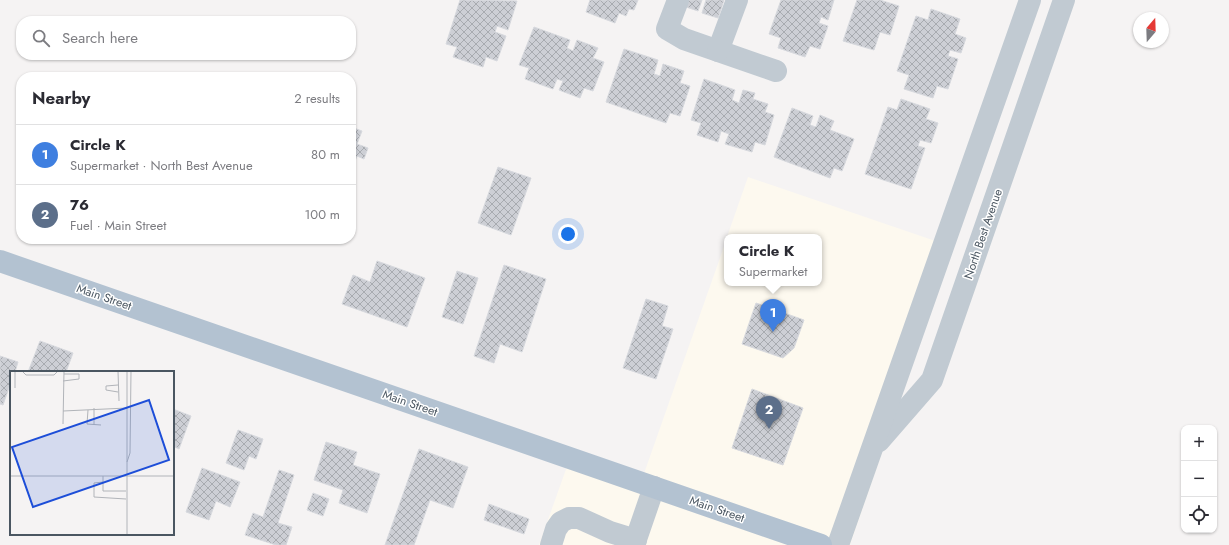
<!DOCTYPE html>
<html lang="en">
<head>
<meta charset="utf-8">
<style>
	:root { --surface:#fff; --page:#f2f2f3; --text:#2b2b33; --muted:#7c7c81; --line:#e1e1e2; --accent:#1a73e8 }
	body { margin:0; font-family:Jost,sans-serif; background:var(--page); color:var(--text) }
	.controls { position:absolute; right:12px; bottom:12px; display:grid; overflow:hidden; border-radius:8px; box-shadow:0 1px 3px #0004 }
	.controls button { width:36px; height:36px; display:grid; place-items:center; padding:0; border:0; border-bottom:1px solid var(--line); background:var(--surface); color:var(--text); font:20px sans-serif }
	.compass { position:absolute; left:1133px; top:12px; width:36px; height:36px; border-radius:50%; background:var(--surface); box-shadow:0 1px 3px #0004; rotate:19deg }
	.you { position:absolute; left:568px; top:234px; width:14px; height:14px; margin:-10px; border:3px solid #fff; border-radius:50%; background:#1a73e8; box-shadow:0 0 0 6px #1a73e833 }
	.badge { display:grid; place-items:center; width:26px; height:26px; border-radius:50%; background:var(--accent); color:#fff; font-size:13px; font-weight:700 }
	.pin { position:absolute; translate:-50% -33px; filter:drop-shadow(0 1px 2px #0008) }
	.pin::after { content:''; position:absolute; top:21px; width:14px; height:12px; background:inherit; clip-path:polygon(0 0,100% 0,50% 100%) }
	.popup { position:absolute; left:724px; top:234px; width:98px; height:52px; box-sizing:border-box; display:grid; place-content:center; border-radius:8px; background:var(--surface); filter:drop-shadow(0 1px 3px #0005); font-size:13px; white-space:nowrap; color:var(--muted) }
	.popup b { font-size:15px; color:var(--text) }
	.popup::after { content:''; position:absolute; left:50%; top:100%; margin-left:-8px; border:8px solid transparent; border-top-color:var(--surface) }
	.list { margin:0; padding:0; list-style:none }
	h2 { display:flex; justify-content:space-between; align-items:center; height:52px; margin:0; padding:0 16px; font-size:17px }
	h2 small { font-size:13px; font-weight:400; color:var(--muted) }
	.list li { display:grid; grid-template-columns:26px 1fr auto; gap:12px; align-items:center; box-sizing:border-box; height:60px; padding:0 16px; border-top:1px solid var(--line) }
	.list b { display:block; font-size:15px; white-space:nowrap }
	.list p { margin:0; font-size:13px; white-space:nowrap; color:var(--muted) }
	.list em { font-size:13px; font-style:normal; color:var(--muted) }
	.icon { flex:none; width:22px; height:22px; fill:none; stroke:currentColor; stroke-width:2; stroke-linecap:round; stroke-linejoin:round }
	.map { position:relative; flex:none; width:1229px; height:545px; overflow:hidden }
	.search { position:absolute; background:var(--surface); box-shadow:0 1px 3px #0004; left:16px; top:16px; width:340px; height:44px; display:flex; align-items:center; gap:10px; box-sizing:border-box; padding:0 14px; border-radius:16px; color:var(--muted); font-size:15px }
	.panel { position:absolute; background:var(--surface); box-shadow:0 1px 3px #0004; left:16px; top:72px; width:340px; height:172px; border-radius:16px }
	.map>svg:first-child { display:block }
</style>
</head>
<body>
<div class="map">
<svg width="1229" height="545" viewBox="0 0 1229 545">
	<defs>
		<pattern id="building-cross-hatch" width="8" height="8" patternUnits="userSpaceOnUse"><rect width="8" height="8" fill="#cdcfd5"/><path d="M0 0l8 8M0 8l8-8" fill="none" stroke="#a8abb0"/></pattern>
	</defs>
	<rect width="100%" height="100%" fill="#f5f3f3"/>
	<path fill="#fdf9ef" d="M748,177L953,247L850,545H539L570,458L641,482L727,238V283H819V237H727Z"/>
	<g fill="url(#building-cross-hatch)" stroke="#d7d9de">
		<path d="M460,0L517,1L508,30L497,26L495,32L506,36L497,61L486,57L483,67L453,57L457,47L446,44Z"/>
		<path d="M590,0H638L634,10L629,9L626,16L619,13L615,23L586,12Z"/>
		<path d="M685,0H702L698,11L683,6Z"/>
		<path d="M706,0H724L718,18L702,13Z"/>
		<path d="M781,0H834L828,20L821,17L819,23L828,26L820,49L810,46L805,57L778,48L781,38L769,34Z"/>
		<path d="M857,0H880L899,6L890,35L880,32L874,50L843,41Z"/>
		<path d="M931,9L960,19L955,34L966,38L961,53L950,50L948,56L958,59L948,89L937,86L933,98L904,89L909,75L897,71L916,16L928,20Z"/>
		<path d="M534,27L570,40L567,48L573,51L577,40L598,48L593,58L604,62L593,91L584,88L580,98L559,90L563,81L557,79L553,89L525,79L529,68L519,65Z"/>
		<path d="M624,49L658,60L654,74L660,76L663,64L684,71L680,83L690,86L680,116L670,113L666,123L606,102Z"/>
		<path d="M704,79L735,90L732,100L739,103L743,90L755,93L753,99L768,104L765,112L774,115L765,145L755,142L752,152L725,144L729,134L721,131L718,142L697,135L701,123L691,120Z"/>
		<path d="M901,99L930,109L926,119L938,123L931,143L920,140L918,146L925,148L911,189L865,174L888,107L897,110Z"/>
		<path d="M792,108L813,116L810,125L816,127L820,115L834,121L830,130L854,139L842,171L834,168L830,178L774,157Z"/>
		<path d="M351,127L362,131L357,144L368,148L364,159L357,156L351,171Z"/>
		<path d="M498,167L531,178L511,235L478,223Z"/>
		<path d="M377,261L425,278L407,327L342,304L353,275L370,282Z"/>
		<path d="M504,265L546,279L522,352L500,344L494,363L474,356Z"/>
		<path d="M457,271L478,278L463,324L442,317Z"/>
		<path d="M646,299L668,306L662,326L673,329L656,379L623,368Z"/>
		<path d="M756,303L804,320L794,348L783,358L742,344Z"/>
		<path d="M40,341L73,353L66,372H28Z"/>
		<path d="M0,356L18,362L15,372H11V382L3,405L0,404Z"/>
		<path d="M752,389L803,408L783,465L732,448Z"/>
		<path d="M173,409L191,416L179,449L173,446Z"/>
		<path d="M238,430L263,439L256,459L249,456L244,470L226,463Z"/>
		<path d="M326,442L357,452L353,465L380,474L367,513L339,503L343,490L314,480Z"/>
		<path d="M419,449L468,467L453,508L430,500L414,545H385Z"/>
		<path d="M202,468L240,482L230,507L216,501L209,520L186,512Z"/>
		<path d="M279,470L294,475L278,523L292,527L286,545H276L245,535L253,513L263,517Z"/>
		<path d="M313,493L329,499L323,516L307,510Z"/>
		<path d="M489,504L529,519L524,534L484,520Z"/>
	</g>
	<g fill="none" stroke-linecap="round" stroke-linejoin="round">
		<g stroke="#c1cad2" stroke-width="22">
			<path d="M678,0L667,29L684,39L776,71"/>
			<path d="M718,51L737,0"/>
			<path d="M879,441L932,380L1064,0"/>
			<path d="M551,545L556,529L561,522L569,518H579L610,532L636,540"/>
			<path d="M634,545L654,487"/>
			<path d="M838,545L1030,0"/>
		</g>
		<path stroke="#b3c2d1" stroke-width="22" d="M0,261L821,545"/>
	</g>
	<g text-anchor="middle" stroke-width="3" stroke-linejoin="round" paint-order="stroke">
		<g font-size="12" fill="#4a5661" stroke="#fff">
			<text transform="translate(983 234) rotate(-71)" y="4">North Best Avenue</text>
			<text transform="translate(104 297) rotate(19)" y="4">Main Street</text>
			<text transform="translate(410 403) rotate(19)" y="4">Main Street</text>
			<text transform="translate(717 509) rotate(19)" y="4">Main Street</text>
		</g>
	</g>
	<g transform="translate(10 371)">
		<rect width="164" height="164" fill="#f5f3f3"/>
		<path fill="none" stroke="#b1b4b9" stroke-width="1" d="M5,0V17M12,0L16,4H44L48,0M108,0L109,30M53,10L69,8V3H54M108,14L96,15V19L108,21M78,39L77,53L91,54M53,40L117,37M53,53L54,0M84,54V37M117,91L120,82L121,0M0,105H164M93,105V120H116M93,111L84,112V126L116,128M117,164V0"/>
		<path fill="#1d4ed8" fill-opacity="0.15" stroke="#1d4ed8" stroke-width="2" d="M139,29L159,89L23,136L2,76Z"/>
		<rect width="164" height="164" fill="none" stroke="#4a5661" stroke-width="2"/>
	</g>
</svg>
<div class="controls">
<button>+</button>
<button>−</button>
<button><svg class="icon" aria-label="locate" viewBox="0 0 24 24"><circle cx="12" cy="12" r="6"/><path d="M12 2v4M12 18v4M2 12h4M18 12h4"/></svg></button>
</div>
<svg class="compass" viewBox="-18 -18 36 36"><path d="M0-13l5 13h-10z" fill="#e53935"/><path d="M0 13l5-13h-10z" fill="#7c7c81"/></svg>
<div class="you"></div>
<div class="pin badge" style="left:773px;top:332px;background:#3f7fe0">1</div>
<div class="popup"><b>Circle K</b>Supermarket</div>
<div class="pin badge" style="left:769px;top:429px;background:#5c6f8a">2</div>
<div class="search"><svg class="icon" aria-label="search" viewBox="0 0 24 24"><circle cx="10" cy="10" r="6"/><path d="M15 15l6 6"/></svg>Search here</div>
<section class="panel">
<h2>Nearby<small>2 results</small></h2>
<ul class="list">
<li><span class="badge" style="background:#3f7fe0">1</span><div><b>Circle K</b><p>Supermarket · North Best Avenue</p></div><em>80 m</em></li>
<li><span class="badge" style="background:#5c6f8a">2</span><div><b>76</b><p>Fuel · Main Street</p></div><em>100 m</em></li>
</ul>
</section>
</div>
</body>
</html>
